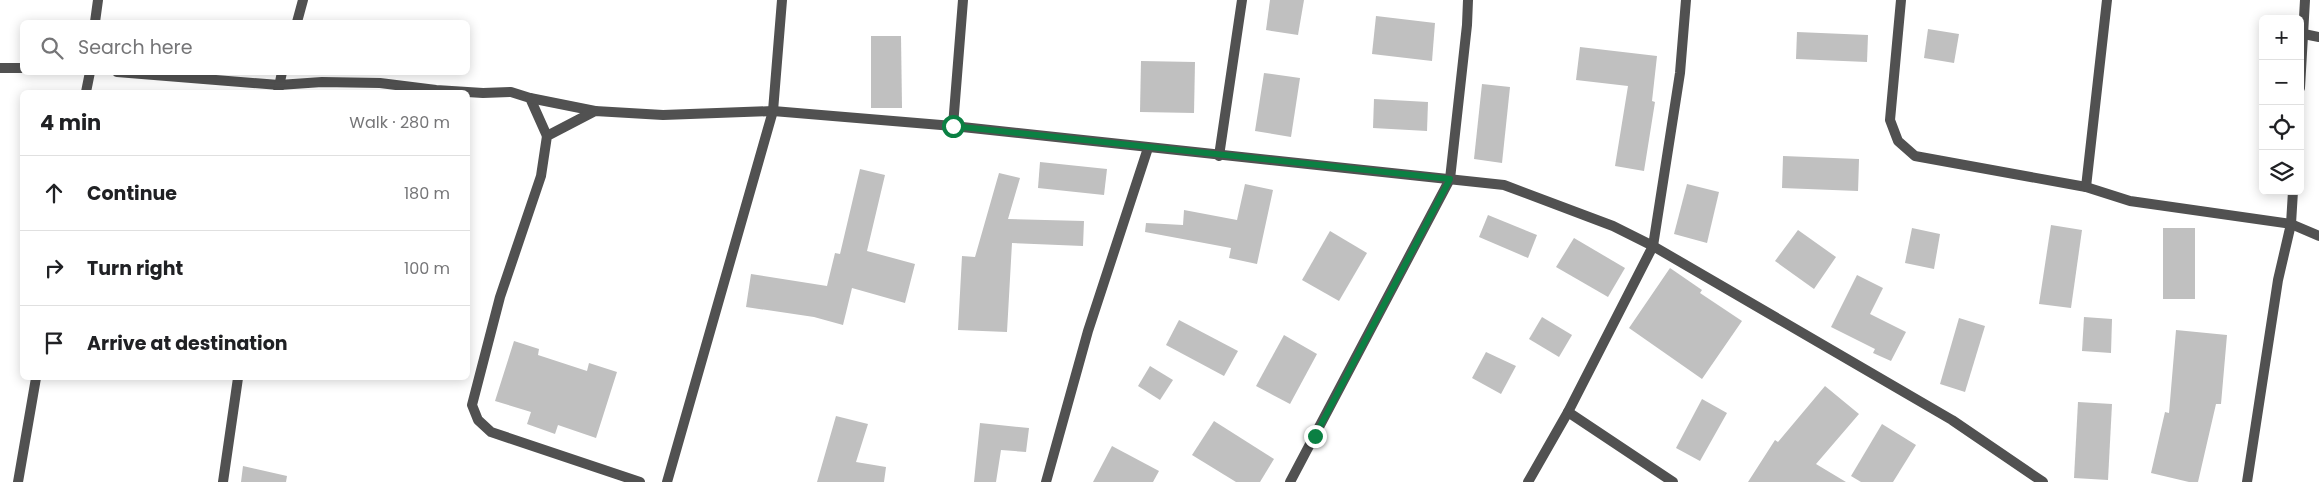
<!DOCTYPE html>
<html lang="en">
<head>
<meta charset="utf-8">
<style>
	:root { --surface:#fff; --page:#f6f6f6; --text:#202124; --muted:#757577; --line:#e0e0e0 }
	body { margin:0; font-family:Poppins,sans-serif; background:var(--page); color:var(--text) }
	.controls { position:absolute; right:15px; top:15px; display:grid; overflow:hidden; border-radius:8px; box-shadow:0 2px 12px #0003 }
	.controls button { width:45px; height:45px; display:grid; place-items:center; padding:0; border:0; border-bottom:1px solid var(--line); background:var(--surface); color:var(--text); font:25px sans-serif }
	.stop { position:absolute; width:15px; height:15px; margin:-11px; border:4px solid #0b8043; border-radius:50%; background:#fff }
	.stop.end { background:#0b8043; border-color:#fff; box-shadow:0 1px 5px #0008 }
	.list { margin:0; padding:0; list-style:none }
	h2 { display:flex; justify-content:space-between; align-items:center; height:65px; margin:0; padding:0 20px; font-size:21px }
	h2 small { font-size:16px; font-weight:400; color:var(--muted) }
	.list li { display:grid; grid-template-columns:32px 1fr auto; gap:15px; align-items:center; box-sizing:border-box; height:75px; padding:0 20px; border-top:1px solid var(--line) }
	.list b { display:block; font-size:19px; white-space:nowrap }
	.list em { font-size:16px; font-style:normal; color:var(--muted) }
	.icon { flex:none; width:28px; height:28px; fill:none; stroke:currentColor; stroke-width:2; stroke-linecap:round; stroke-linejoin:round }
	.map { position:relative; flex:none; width:2319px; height:482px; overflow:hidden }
	.search { position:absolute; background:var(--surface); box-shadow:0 2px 12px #0003; left:20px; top:20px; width:450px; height:55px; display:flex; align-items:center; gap:12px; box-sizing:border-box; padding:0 18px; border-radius:8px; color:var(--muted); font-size:19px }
	.panel { position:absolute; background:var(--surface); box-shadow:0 2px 12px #0003; left:20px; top:90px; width:450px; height:290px; border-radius:8px }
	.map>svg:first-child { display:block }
</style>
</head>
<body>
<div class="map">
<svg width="2319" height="482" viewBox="0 0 2319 482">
	<rect width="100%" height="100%" fill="#fff"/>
	<g fill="#c0c0c0">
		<path d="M1270,0H1304L1298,35L1266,30Z"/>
		<path d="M1376,16L1435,23L1432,61L1372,54Z"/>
		<path d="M1928,29L1959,34L1954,63L1924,58Z"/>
		<path d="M1797,32L1868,35L1867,62L1796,59Z"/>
		<path d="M871,36H901L902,108H871Z"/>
		<path d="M1580,47L1657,56L1652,101L1655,102L1644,171L1615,166L1628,86L1576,80Z"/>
		<path d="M1141,61L1195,62L1194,113L1140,112Z"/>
		<path d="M1264,73L1300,78L1291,137L1255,131Z"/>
		<path d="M1482,84L1510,87L1502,163L1474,159Z"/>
		<path d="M1374,99L1428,102L1427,131L1373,128Z"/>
		<path d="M1783,156L1859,159L1858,191L1782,188Z"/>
		<path d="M1040,162L1107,169L1104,195L1038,188Z"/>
		<path d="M860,169L885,175L867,251L915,264L905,303L852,288L843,325L814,317L746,307L751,274L827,286L835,253L840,254Z"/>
		<path d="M999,173L1020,178L1008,219L1084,221L1083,246L1012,243L1007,332L958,330L962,256L975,257Z"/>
		<path d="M1245,184L1273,190L1257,264L1229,258L1231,248L1145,232L1146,223L1183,225L1184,210L1237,220Z"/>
		<path d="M1687,184L1719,192L1707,243L1674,234Z"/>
		<path d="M1488,215L1537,235L1528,258L1479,237Z"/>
		<path d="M2051,225L2082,230L2071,308L2039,304Z"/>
		<path d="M1912,228L1940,234L1934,269L1905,263Z"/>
		<rect x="2163" y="228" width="32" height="71"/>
		<path d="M1798,230L1836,257L1814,289L1775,261Z"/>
		<path d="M1330,231L1367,253L1339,301L1302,280Z"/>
		<path d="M1574,238L1625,268L1608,297L1556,267Z"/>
		<path d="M1670,268L1702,290L1700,293L1742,321L1702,379L1629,328Z"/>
		<path d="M1857,275L1883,288L1870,314L1906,332L1891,361L1873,353L1875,349L1831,327Z"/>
		<path d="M1542,317L1572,335L1559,357L1529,339Z"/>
		<path d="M2084,317L2112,319L2111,353L2082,351Z"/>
		<path d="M1959,318L1985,326L1965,392L1940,384Z"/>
		<path d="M1179,320L1238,351L1224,376L1166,345Z"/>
		<path d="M2176,330L2227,335L2221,404H2216L2198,482H2189L2151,473L2165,412L2169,413Z"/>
		<path d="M1284,335L1317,354L1290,404L1256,386Z"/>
		<path d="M514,341L539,349L538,355L587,371L589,363L617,372L596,438L558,425L555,434L527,424L531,412L495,401Z"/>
		<path d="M1486,352L1516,366L1501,394L1472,378Z"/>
		<path d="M1150,366L1173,380L1160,400L1138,386Z"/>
		<path d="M1825,386L1859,414L1816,464L1846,482H1748L1775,440L1778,442Z"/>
		<path d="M1702,399L1727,413L1700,461L1676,448Z"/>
		<path d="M2078,402L2112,404L2108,480L2074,478Z"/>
		<path d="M836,416L868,424L856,462L886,467L884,482H817Z"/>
		<path d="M1214,421L1274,459L1260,482H1236L1192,455Z"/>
		<path d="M980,423L1029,428L1026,452L1001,450L996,482H974Z"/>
		<path d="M1882,424L1916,445L1893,482H1861L1851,476Z"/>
		<path d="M1112,446L1159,471L1153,482H1093Z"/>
		<path d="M243,466L287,476L286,482H241Z"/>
	</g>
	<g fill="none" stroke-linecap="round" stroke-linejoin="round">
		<g stroke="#515151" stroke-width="10">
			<path d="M1901,0L1890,120L1898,141L1915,156L2086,187L2130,201L2291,224L2319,236"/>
			<path d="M95,22L98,0"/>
			<path d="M297,22L303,0"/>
			<path d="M2304,34L2319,37"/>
			<path d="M0,68H22"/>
			<path d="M117,72L279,85L322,82L380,83L436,90L483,93L511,92L530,98L547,136"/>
			<path d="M2300,88L2305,0"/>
			<path d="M86,92L90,72"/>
			<path d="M278,92L282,72"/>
			<path d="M530,98L595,111"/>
			<path d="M953,126L963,0"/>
			<path d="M1219,156L1242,0"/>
			<path d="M2086,187L2107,0"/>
			<path d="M1568,412L1653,246L1680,73L1686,0"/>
			<path d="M18,482L36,378"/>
			<path d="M223,482L238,378"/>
			<path d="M640,482L491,432L478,420L472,405L500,297L541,176L547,136L595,111L663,115L773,111L953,126L1504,185L1613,226L1653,246L1952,420L2043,482"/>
			<path d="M667,482L773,111L782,0"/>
			<path d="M1046,482L1088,331L1148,148"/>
			<path d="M1290,482L1450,179L1467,25L1468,0"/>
			<path d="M1528,482L1568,412L1673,482"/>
			<path d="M2247,482L2278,280L2291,224L2293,191"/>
		</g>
	</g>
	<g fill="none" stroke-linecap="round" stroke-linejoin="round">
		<path stroke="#0b8043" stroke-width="6" d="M953,126L1450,179L1315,436"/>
	</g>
</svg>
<div class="controls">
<button>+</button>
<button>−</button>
<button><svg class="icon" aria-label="locate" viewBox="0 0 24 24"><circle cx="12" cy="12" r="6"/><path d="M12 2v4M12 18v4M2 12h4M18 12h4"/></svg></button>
<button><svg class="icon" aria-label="layers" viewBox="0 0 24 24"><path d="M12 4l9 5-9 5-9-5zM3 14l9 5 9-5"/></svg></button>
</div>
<div class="stop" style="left:953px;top:126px"></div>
<div class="stop end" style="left:1315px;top:436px"></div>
<div class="search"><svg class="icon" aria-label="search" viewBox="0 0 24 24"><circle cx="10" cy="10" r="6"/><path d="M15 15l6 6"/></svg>Search here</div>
<section class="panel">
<h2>4 min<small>Walk · 280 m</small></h2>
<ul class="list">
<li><svg class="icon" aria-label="ahead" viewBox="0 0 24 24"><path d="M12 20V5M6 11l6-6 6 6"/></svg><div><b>Continue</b></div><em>180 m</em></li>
<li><svg class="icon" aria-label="right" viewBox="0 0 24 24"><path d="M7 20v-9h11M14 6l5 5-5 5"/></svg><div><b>Turn right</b></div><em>100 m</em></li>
<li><svg class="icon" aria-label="arrive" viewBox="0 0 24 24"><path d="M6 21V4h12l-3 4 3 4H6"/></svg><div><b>Arrive at destination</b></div></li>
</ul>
</section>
</div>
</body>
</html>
